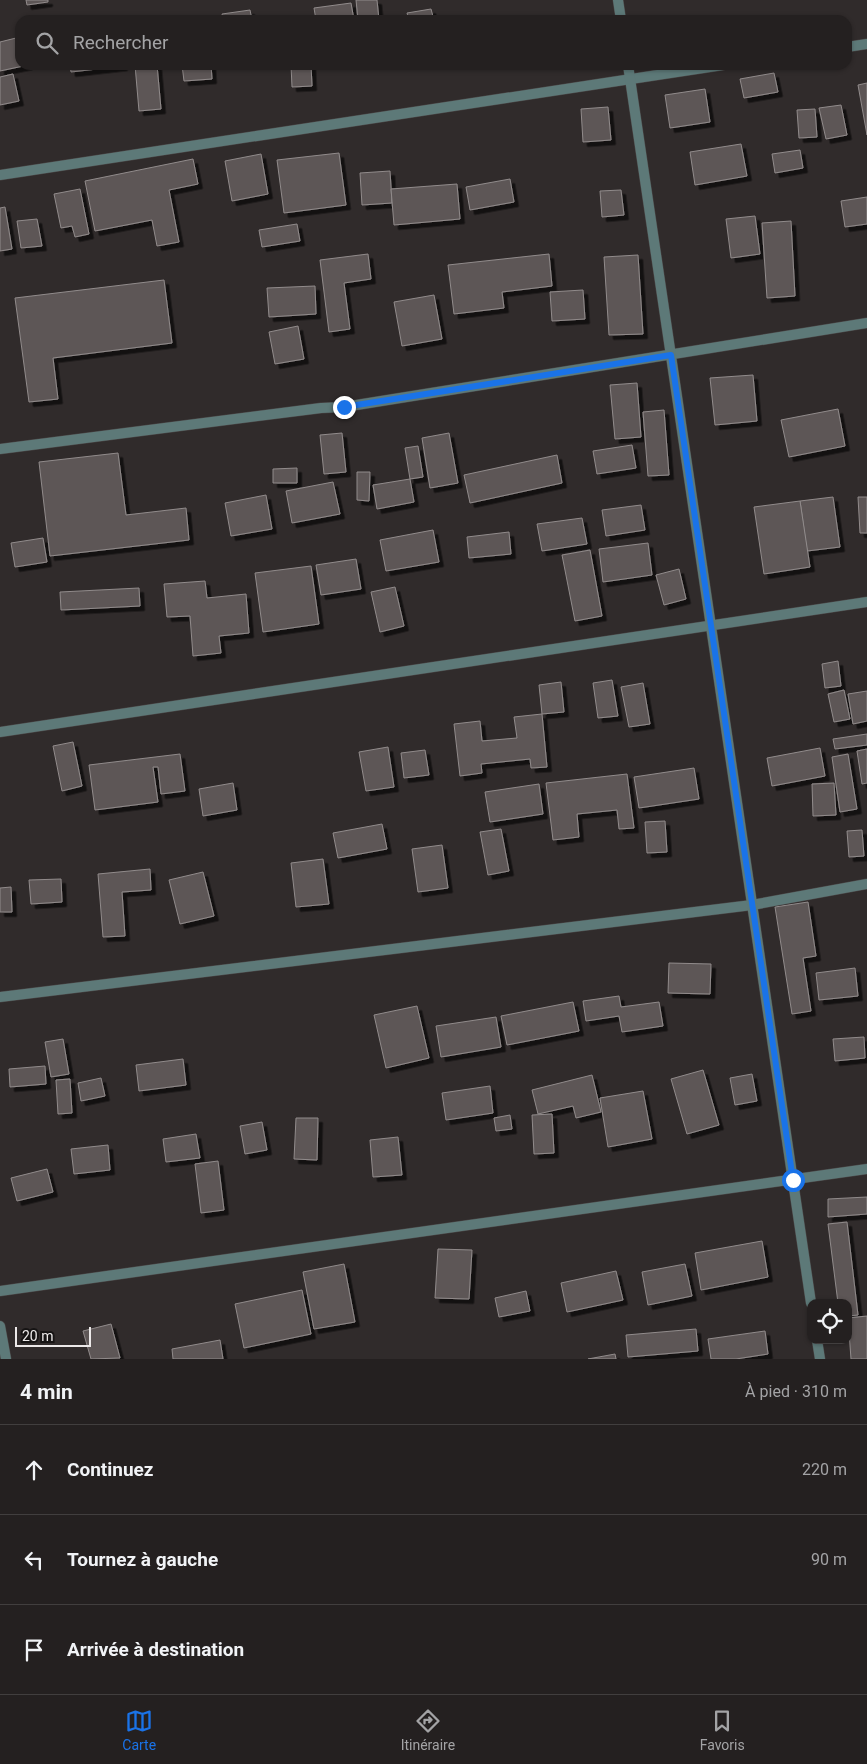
<!DOCTYPE html>
<html lang="fr">
<head>
<meta charset="utf-8">
<style>
	:root { --surface:#242020; --page:#302d2d; --text:#f1f3f6; --muted:#a3a3a5; --line:#413e3e; --accent:#1a73e8 }
	body { margin:0; font-family:Roboto,sans-serif; background:var(--page); color:var(--text) }
	.controls { position:absolute; right:15px; bottom:15px; display:grid; overflow:hidden; border-radius:10px; box-shadow:0 1px 4px #0004 }
	.controls button { width:45px; height:45px; display:grid; place-items:center; padding:0; border:0; border-bottom:1px solid var(--line); background:var(--surface); color:var(--text); font:25px sans-serif }
	.scale { position:absolute; left:15px; bottom:12px; width:76px; box-sizing:border-box; padding-left:5px; border:2px solid #ece9e9; border-top:0; font-size:14px; line-height:18px; white-space:nowrap; color:#ece9e9; -webkit-text-stroke:4px #161414; paint-order:stroke }
	.stop { position:absolute; width:15px; height:15px; margin:-11px; border:4px solid #1a73e8; border-radius:50%; background:#fff }
	.stop.end { background:#1a73e8; border-color:#fff; box-shadow:0 1px 5px #0008 }
	.list { margin:0; padding:0; list-style:none }
	h2 { display:flex; justify-content:space-between; align-items:center; height:65px; margin:0; padding:0 20px; font-size:21px }
	h2 small { font-size:16px; font-weight:400; color:var(--muted) }
	.list li { display:grid; grid-template-columns:32px 1fr auto; gap:15px; align-items:center; box-sizing:border-box; height:90px; padding:0 20px; border-top:1px solid var(--line) }
	.list b { display:block; font-size:19px; white-space:nowrap }
	.list em { font-size:16px; font-style:normal; color:var(--muted) }
	.icon { flex:none; width:28px; height:28px; fill:none; stroke:currentColor; stroke-width:2; stroke-linecap:round; stroke-linejoin:round }
	.map { position:relative; flex:none; width:867px; height:1359px; overflow:hidden }
	.search { position:absolute; background:var(--surface); box-shadow:0 1px 4px #0004; left:15px; right:15px; top:15px; height:55px; display:flex; align-items:center; gap:12px; box-sizing:border-box; padding:0 18px; border-radius:15px; color:var(--muted); font-size:19px }
	.sheet { height:335px; background:var(--surface) }
	nav { display:flex; justify-content:space-around; align-items:center; box-sizing:border-box; height:70px; border-top:1px solid var(--line); background:var(--surface); font-size:14px; color:var(--muted) }
	nav a { display:grid; justify-items:center; gap:2px }
	nav .on { color:var(--accent) }
	.map>svg:first-child { display:block }
</style>
</head>
<body>
<div class="map">
<svg width="867" height="1359" viewBox="0 0 867 1359">
	<defs>
		<filter id="shadow"><feDropShadow dx="4.5" dy="4.5" stdDeviation="0" flood-color="#0009"/></filter>
	</defs>
	<rect width="100%" height="100%" fill="#302b2b"/>
	<g fill="#5d5757" stroke="#918b8b" filter="url(#shadow)">
		<path d="M26,0H48V2L27,5Z"/>
		<path d="M356,0H377L379,20H358Z"/>
		<path d="M351,3L354,20H316L314,8Z"/>
		<path d="M431,9L434,20H409L407,13Z"/>
		<path d="M250,10L252,20H223L222,14Z"/>
		<path d="M20,37V65H28L0,71V42Z"/>
		<path d="M70,65H123V66L71,72Z"/>
		<path d="M135,65H157L161,109L139,111Z"/>
		<path d="M182,65H211L212,79L184,81Z"/>
		<path d="M291,65H311L312,86L292,87Z"/>
		<path d="M774,73L778,92L744,98L740,79Z"/>
		<path d="M13,74L19,101L0,105V77Z"/>
		<path d="M867,83V135L858,85Z"/>
		<path d="M705,89L710,122L670,128L665,95Z"/>
		<path d="M841,105L847,135L826,139L819,108Z"/>
		<path d="M608,107L611,140L583,142L581,109Z"/>
		<path d="M815,109L817,137L799,138L797,110Z"/>
		<path d="M741,144L747,176L695,185L690,152Z"/>
		<path d="M800,150L803,168L775,173L772,154Z"/>
		<path d="M339,153L346,205L284,213L277,160Z"/>
		<path d="M261,154L268,194L232,201L225,161Z"/>
		<path d="M193,159L198,184L169,190L179,242L157,246L152,220L95,231L85,181Z"/>
		<path d="M390,171L392,203L362,205L360,173Z"/>
		<path d="M510,179L514,202L470,210L466,187Z"/>
		<path d="M457,184L460,219L394,225L391,189Z"/>
		<path d="M80,189L89,234L75,237L72,226L61,228L54,194Z"/>
		<path d="M621,190L624,215L602,217L600,191Z"/>
		<path d="M867,197V224L845,227L841,201Z"/>
		<path d="M5,207L12,249L0,251V208Z"/>
		<path d="M755,216L760,254L731,258L726,219Z"/>
		<path d="M37,219L42,246L21,248L17,221Z"/>
		<path d="M791,221L795,296L767,298L762,223Z"/>
		<path d="M297,224L300,241L262,247L259,230Z"/>
		<path d="M368,254L371,279L344,283L350,329L329,332L320,260Z"/>
		<path d="M549,254L552,286L502,292L504,308L454,314L448,265Z"/>
		<path d="M638,255L643,334L609,335L604,257Z"/>
		<path d="M164,280L172,343L53,358L58,399L29,402L15,298Z"/>
		<path d="M315,286L316,314L269,317L267,288Z"/>
		<path d="M583,290L585,319L552,321L550,292Z"/>
		<path d="M434,295L442,339L402,346L394,302Z"/>
		<path d="M298,326L304,359L275,364L269,332Z"/>
		<path d="M753,375L757,421L715,425L710,378Z"/>
		<path d="M637,383L641,437L615,439L610,385Z"/>
		<path d="M838,409L845,446L789,457L781,420Z"/>
		<path d="M664,410L669,475L648,476L643,412Z"/>
		<path d="M342,433L346,472L324,474L320,435Z"/>
		<path d="M449,433L458,483L430,488L422,438Z"/>
		<path d="M632,445L636,468L597,474L593,451Z"/>
		<path d="M418,446L423,477L410,479L405,448Z"/>
		<path d="M118,453L126,515L186,508L189,540L50,556L39,462Z"/>
		<path d="M557,455L562,483L470,503L464,475Z"/>
		<path d="M297,468V483H273V469Z"/>
		<path d="M357,472H370L369,501L357,500Z"/>
		<path d="M410,479L414,502L377,509L373,485Z"/>
		<path d="M333,482L340,514L292,523L286,491Z"/>
		<path d="M266,495L272,529L231,536L225,503Z"/>
		<path d="M833,497L840,547L807,551L800,501Z"/>
		<path d="M858,497H867V533H860Z"/>
		<path d="M800,501L810,567L764,574L754,507Z"/>
		<path d="M641,505L645,530L606,536L602,510Z"/>
		<path d="M582,518L587,544L542,551L537,524Z"/>
		<path d="M433,530L439,562L386,571L380,540Z"/>
		<path d="M509,532L511,554L469,558L467,537Z"/>
		<path d="M43,538L47,562L15,567L11,543Z"/>
		<path d="M648,543L652,575L603,582L599,549Z"/>
		<path d="M590,550L602,616L575,621L562,555Z"/>
		<path d="M356,559L361,589L321,595L316,565Z"/>
		<path d="M311,566L319,624L263,632L255,573Z"/>
		<path d="M679,569L686,599L664,605L656,575Z"/>
		<path d="M205,581L207,598L246,594L249,633L219,636L221,653L193,656L190,616L167,617L164,584Z"/>
		<path d="M395,587L404,626L380,632L371,592Z"/>
		<path d="M139,588L140,606L61,610L60,592Z"/>
		<path d="M838,661L841,686L825,688L822,664Z"/>
		<path d="M612,680L618,716L598,718L593,683Z"/>
		<path d="M561,682L564,712L542,714L539,685Z"/>
		<path d="M643,683L650,724L629,727L621,687Z"/>
		<path d="M844,690L850,719L834,722L828,694Z"/>
		<path d="M867,691V721L853,724L848,694Z"/>
		<path d="M542,714L547,767L531,768L530,759L481,764L482,773L460,776L454,724L480,721L482,741L517,738L514,717Z"/>
		<path d="M867,734V745L835,749L833,739Z"/>
		<path d="M73,742L82,786L62,791L53,746Z"/>
		<path d="M388,747L394,787L366,791L359,752Z"/>
		<path d="M820,748L825,776L772,786L767,758Z"/>
		<path d="M867,749V783L862,784L857,751Z"/>
		<path d="M425,750L429,775L404,778L401,753Z"/>
		<path d="M180,754L185,791L161,794L158,767H153L158,802L95,810L89,765Z"/>
		<path d="M848,754L857,809L840,812L832,757Z"/>
		<path d="M694,768L699,799L639,808L634,777Z"/>
		<path d="M627,774L634,828L619,829L617,810L577,814L579,837L553,840L546,783Z"/>
		<path d="M233,783L237,810L203,816L199,789Z"/>
		<path d="M834,783L836,815L813,816L812,784Z"/>
		<path d="M539,784L543,814L490,822L485,792Z"/>
		<path d="M665,821L667,852L647,853L645,822Z"/>
		<path d="M382,824L387,849L338,858L333,833Z"/>
		<path d="M501,829L509,871L488,875L480,832Z"/>
		<path d="M862,830L864,856L849,857L847,831Z"/>
		<path d="M442,845L448,888L418,892L412,849Z"/>
		<path d="M323,859L329,904L296,907L291,863Z"/>
		<path d="M150,869L151,890L122,892L125,936L103,937L98,874Z"/>
		<path d="M203,872L214,916L180,924L169,880Z"/>
		<path d="M61,879L62,902L31,904L29,880Z"/>
		<path d="M11,887L12,912H0V888Z"/>
		<path d="M808,902L816,956L803,958L811,1011L792,1014L775,907Z"/>
		<path d="M669,963L711,964L710,994L668,993Z"/>
		<path d="M855,968L858,996L819,1000L816,973Z"/>
		<path d="M619,996L621,1007L659,1002L663,1026L622,1032L619,1016L586,1021L583,1001Z"/>
		<path d="M573,1002L579,1031L507,1045L501,1016Z"/>
		<path d="M417,1006L429,1058L386,1068L374,1015Z"/>
		<path d="M496,1017L501,1047L441,1057L436,1026Z"/>
		<path d="M864,1037L865,1058L835,1061L833,1039Z"/>
		<path d="M63,1039L69,1074L51,1077L45,1042Z"/>
		<path d="M183,1059L186,1085L139,1091L136,1065Z"/>
		<path d="M45,1066L46,1084L10,1087L9,1069Z"/>
		<path d="M703,1070L719,1125L687,1134L671,1079Z"/>
		<path d="M752,1074L757,1101L735,1105L730,1078Z"/>
		<path d="M592,1075L601,1112L576,1118L573,1106L538,1114L532,1090Z"/>
		<path d="M101,1078L105,1096L81,1101L78,1083Z"/>
		<path d="M70,1079L72,1113L58,1114L56,1080Z"/>
		<path d="M490,1086L493,1113L446,1120L442,1093Z"/>
		<path d="M643,1091L652,1139L608,1147L600,1098Z"/>
		<path d="M552,1114L554,1153L534,1154L532,1115Z"/>
		<path d="M510,1115L512,1129L496,1131L494,1118Z"/>
		<path d="M296,1118H318L317,1160L294,1159Z"/>
		<path d="M262,1122L267,1150L245,1154L240,1126Z"/>
		<path d="M196,1134L200,1158L166,1162L163,1139Z"/>
		<path d="M398,1137L402,1175L373,1177L370,1140Z"/>
		<path d="M108,1145L110,1170L74,1174L71,1149Z"/>
		<path d="M218,1161L224,1210L201,1213L195,1164Z"/>
		<path d="M47,1169L53,1192L17,1201L11,1178Z"/>
		<path d="M867,1197V1214L828,1217V1199Z"/>
		<path d="M847,1222L858,1315L848,1316V1303H838L828,1224Z"/>
		<path d="M762,1241L768,1277L701,1290L695,1253Z"/>
		<path d="M438,1249L472,1250L469,1299L435,1298Z"/>
		<path d="M344,1264L355,1322L314,1329L303,1272Z"/>
		<path d="M685,1264L692,1296L648,1305L642,1272Z"/>
		<path d="M616,1271L623,1300L567,1312L561,1283Z"/>
		<path d="M302,1290L311,1334L244,1348L235,1304Z"/>
		<path d="M526,1291L530,1311L499,1317L495,1298Z"/>
		<path d="M867,1316V1359H851L848,1318Z"/>
		<path d="M111,1324L120,1358L91,1359L83,1331Z"/>
		<path d="M696,1329L698,1351L628,1357L626,1335Z"/>
		<path d="M765,1331L768,1354L736,1359H711L708,1339Z"/>
		<path d="M220,1340L223,1359H173L172,1349Z"/>
		<path d="M615,1354L616,1359H588Z"/>
	</g>
	<g fill="none" stroke-linecap="round" stroke-linejoin="round">
		<g stroke="#4a4646" stroke-width="11">
			<g id="minor">
				<path d="M847,47L867,44"/>
				<path d="M0,175L723,65"/>
				<path d="M0,449L321,408L344,407L867,323"/>
				<path d="M0,732L867,602"/>
				<path d="M0,997L752,905L867,884"/>
				<path d="M0,1291L867,1169"/>
				<path d="M0,1326L6,1359"/>
			</g>
		</g>
		<g stroke="#4a4646" stroke-width="11">
			<g id="tertiary">
				<path d="M618,0L621,20"/>
				<path d="M628,65L811,1303"/>
				<path d="M817,1340L820,1359"/>
			</g>
		</g>
		<use href="#minor" stroke="#5d7978" stroke-width="10"/>
		<use href="#tertiary" stroke="#5d7978" stroke-width="10"/>
	</g>
	<g fill="none" stroke-linecap="round" stroke-linejoin="round">
		<path stroke="#1a73e8" stroke-width="6" d="M344,407L671,355L793,1180"/>
	</g>
</svg>
<div class="controls">
<button><svg class="icon" aria-label="locate" viewBox="0 0 24 24"><circle cx="12" cy="12" r="6"/><path d="M12 2v4M12 18v4M2 12h4M18 12h4"/></svg></button>
</div>
<div class="scale">20 m</div>
<div class="stop" style="left:793px;top:1180px"></div>
<div class="stop end" style="left:344px;top:407px"></div>
<div class="search"><svg class="icon" aria-label="search" viewBox="0 0 24 24"><circle cx="10" cy="10" r="6"/><path d="M15 15l6 6"/></svg>Rechercher</div>
</div>
<section class="sheet">
<h2>4 min<small>À pied · 310 m</small></h2>
<ul class="list">
<li><svg class="icon" aria-label="ahead" viewBox="0 0 24 24"><path d="M12 20V5M6 11l6-6 6 6"/></svg><div><b>Continuez</b></div><em>220 m</em></li>
<li><svg class="icon" aria-label="left" viewBox="0 0 24 24"><path d="M17 20v-9H6M10 6l-5 5 5 5"/></svg><div><b>Tournez à gauche</b></div><em>90 m</em></li>
<li><svg class="icon" aria-label="arrive" viewBox="0 0 24 24"><path d="M6 21V4h12l-3 4 3 4H6"/></svg><div><b>Arrivée à destination</b></div></li>
</ul>
</section>
<nav>
<a class="on"><svg class="icon" aria-label="map" viewBox="0 0 24 24"><path d="M3 6l6-2 6 2 6-2v14l-6 2-6-2-6 2zM9 4v14M15 6v14"/></svg>Carte</a>
<a><svg class="icon" aria-label="directions" viewBox="0 0 24 24"><path d="M12 3l9 9-9 9-9-9zM9 14v-3h6M13 9l2 2-2 2"/></svg>Itinéraire</a>
<a><svg class="icon" aria-label="saved" viewBox="0 0 24 24"><path d="M7 4h10v16l-5-4-5 4z"/></svg>Favoris</a>
</nav>
</body>
</html>
